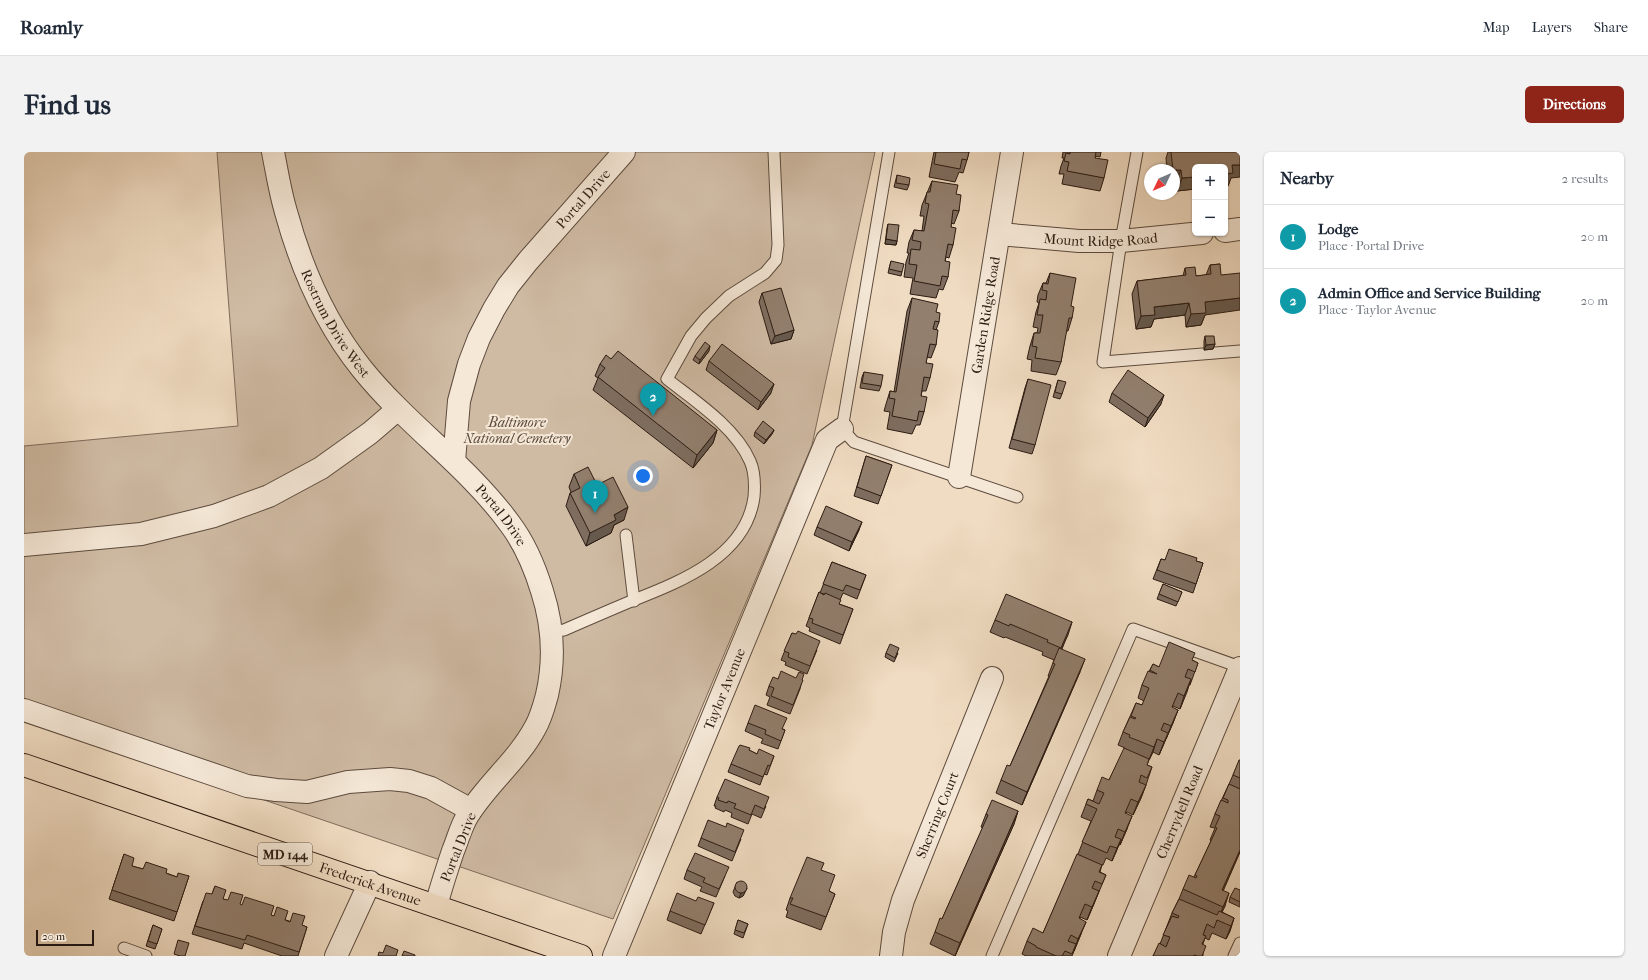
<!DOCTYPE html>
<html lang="en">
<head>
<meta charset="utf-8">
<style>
	:root { --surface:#fff; --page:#f2f2f3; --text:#1f2937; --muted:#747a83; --line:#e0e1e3; --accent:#8f2418 }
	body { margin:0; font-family:"IM FELL French Canon",serif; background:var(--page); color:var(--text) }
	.controls { position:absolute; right:12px; top:12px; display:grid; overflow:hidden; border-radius:6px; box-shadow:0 1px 3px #0004 }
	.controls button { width:36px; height:36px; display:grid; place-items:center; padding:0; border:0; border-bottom:1px solid var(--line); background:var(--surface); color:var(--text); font:20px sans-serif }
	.compass { position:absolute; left:1120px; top:12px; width:36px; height:36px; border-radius:50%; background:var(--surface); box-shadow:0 1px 3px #0004; rotate:226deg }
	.scale { position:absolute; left:12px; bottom:10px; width:58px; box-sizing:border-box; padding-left:4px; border:2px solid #2c1b12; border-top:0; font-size:11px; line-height:14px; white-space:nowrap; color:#2c1b12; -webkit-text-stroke:3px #f5e8d7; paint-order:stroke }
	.you { position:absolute; left:619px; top:324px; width:14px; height:14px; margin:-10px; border:3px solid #fff; border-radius:50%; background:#1a73e8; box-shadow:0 0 0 6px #1a73e833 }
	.badge { display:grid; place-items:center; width:26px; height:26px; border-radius:50%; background:var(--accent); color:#fff; font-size:13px; font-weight:700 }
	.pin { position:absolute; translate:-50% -33px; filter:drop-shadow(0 1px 2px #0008) }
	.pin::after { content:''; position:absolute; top:21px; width:14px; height:12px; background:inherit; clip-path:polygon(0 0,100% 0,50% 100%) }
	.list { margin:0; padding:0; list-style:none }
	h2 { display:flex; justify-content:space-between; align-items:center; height:52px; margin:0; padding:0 16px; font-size:17px }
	h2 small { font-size:13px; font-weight:400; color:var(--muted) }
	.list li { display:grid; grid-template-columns:26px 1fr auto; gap:12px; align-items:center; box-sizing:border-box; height:64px; padding:0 16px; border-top:1px solid var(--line) }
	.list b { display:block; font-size:15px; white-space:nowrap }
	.list p { margin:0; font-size:13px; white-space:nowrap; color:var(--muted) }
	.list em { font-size:13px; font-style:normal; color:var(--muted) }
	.map { position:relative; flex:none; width:1216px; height:804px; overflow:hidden; border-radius:6px }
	header { display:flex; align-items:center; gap:24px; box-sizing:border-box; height:56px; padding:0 20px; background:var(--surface); border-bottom:1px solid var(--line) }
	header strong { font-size:19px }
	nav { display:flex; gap:22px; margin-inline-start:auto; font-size:14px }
	.intro { display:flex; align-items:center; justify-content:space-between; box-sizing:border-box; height:96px; padding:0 24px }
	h1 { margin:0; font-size:28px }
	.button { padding:10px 18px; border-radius:6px; background:var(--accent); color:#fff; font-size:14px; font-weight:700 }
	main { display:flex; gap:24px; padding:0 24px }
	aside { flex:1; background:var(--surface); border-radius:6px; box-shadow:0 1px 3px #0004 }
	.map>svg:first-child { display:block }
</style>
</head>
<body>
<header>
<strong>Roamly</strong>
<nav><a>Map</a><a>Layers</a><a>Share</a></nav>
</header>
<div class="intro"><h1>Find us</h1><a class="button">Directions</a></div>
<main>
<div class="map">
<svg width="1216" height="804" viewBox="0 0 1216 804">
	<rect width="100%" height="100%" fill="#f0dcc2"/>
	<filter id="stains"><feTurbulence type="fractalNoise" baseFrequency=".005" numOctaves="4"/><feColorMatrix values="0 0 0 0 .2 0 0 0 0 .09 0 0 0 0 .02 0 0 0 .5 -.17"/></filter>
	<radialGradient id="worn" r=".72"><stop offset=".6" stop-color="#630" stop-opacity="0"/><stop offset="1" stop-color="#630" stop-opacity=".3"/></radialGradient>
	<path fill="#cfbba4" stroke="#7e6b5b" d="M193,0H851L788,293L589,767L0,566V294L214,274Z"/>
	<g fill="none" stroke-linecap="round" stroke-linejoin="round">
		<g stroke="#5d4b3e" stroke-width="13">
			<g id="lane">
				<path d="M865,0L818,277L830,290L993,345"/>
				<path d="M1113,0L1097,89L1079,210L1216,199"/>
				<path d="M602,383L610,449"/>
				<path d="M528,479L540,478C563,468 586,458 610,448C658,429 722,404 730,345C731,333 731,320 726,309C711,275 671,249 643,227L667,184L682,166L705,144L741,121L752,108L754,93L750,0"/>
				<path d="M100,796L122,804"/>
				<path d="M968,804L1109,477L1216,515"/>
				<path d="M1210,804L1216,791"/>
			</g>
		</g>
		<g stroke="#5d4b3e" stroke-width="24">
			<g id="street">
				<path id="s1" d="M249,0C253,20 256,40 262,60C277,115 302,172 338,217C383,273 444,314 486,372C501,392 511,416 518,439C529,473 531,508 523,543C520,554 517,566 511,576C494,608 463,632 444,663C437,674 434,687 429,699C423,717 417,735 412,754"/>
				<path d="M1201,79L1216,77"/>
				<path id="s2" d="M975,82L1055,89H1097L1178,81"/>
				<path id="s3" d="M430,309L435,249L445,212L455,186L470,157L484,134L504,109L600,0"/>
				<path id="s4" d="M935,325L988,0"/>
				<path d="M0,393L117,382L190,364L245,344L297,316L346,281L374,257"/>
				<path d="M0,558L223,634L252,638L283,640L324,630L366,627L385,629L407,636L447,658"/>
				<path d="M312,804L346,730"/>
				<path id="s5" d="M590,804L803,288L818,277"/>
				<path id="s6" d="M867,804L870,780L879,748L968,526"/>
				<path id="s7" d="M1095,804L1216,516"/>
			</g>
		</g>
		<g stroke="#2c1b12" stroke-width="24">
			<g id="primary">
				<path id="s8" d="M0,613L557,804"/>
			</g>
		</g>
		<use href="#lane" stroke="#f5e8d7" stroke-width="11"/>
		<use href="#street" stroke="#f5e8d7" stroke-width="22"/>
		<use href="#primary" stroke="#f0dcc2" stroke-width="22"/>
	</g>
	<g fill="#7e6d5f" stroke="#2c1b12">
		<path d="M910,0H945L943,8L939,21L935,20L931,30L905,25Z"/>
		<path d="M1039,0H1077L1076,5L1071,4V6L1080,26L1076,39L1038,32L1040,22H1035L1037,14L1040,6H1038Z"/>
		<path d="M1144,0H1216L1204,34H1201V15H1171V37L1153,39L1152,30L1150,31V18H1143L1142,6Z"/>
		<path d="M873,23L885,33L883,38L870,35Z"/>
		<path d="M908,29L932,42L935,59L930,72L927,71V75L929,93L925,106L922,105L921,109L924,125L919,138L915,137L912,146L886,142L889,126L880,125L882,110L885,101H883L885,90L890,78L898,79L900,64H896L898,53Z"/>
		<path d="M864,72L873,89L872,93L861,92L863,76Z"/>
		<path d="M867,109L878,120L877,124L864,121Z"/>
		<path d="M1196,112L1181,163L1177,173L1162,175L1161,163L1130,167L1127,175L1112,177L1108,142L1113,129L1159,124L1161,116L1172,124L1182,123L1186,113Z"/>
		<path d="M1026,121L1047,154L1048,166L1044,179H1042L1037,210L1032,223L1007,219L1008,208L1003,207L1006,194L1010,181H1013L1014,176L1009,175L1012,160L1015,151L1013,150L1014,143L1019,131H1022Z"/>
		<path d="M738,141L770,178L767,187L747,192L735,150Z"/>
		<path d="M888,146L912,160L915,170L912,178V193L907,206L903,205L902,211L906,226L902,239H898L897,244L900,260L896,273H892L888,282L863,277L866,260L860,259L862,252L866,239L870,240L883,159Z"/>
		<path d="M1181,184L1191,192L1189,197L1180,198V189Z"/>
		<path d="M685,199L675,212L669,208L671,204Z"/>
		<path d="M587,207L693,278L689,291L669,316L569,238L574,226L571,224L576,212Z"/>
		<path d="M685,209L747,241L734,258L682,218Z"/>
		<path d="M840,220L857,234L855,239L836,236L838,225Z"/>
		<path d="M1004,227L1011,293L1008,302L985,296L1001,236Z"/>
		<path d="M1034,228L1038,242L1036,247L1029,245Z"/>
		<path d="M1088,241L1137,252L1121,275L1085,250Z"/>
		<path d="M750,278L748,282L740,292L730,284L731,280Z"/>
		<path d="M842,304L868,313L854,352L830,344Z"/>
		<path d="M550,322L573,333L600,368L590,373L587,381L562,394L542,354L546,341L547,340L545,335Z"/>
		<path d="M793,375L835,378L825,399L790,383Z"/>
		<path d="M1137,407L1141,408L1172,409L1179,411L1169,441L1129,427Z"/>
		<path d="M808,410L842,423L833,447L819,441L816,448L815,452L829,457L816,492L785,479L786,476L782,474L795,440L800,443V442L796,441Z"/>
		<path d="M1139,432L1158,440L1152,454L1133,447Z"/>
		<path d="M971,468L1048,470L1038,497L1056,520L998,653L972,641L977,628L986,614L1025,524H1024L1030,508L1018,503L1019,500L981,485L980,486L966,480Z"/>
		<path d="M768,481L793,498L783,522L761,513L762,510L757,508Z"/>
		<path d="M862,501H874L870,510L861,505Z"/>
		<path d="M1168,508L1174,511L1166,533H1165L1156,557L1149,554L1148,556L1154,558L1149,571L1135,603L1129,600L1125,608L1123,613L1128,615L1122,633L1117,646L1109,663L1103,660L1102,661L1103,677L1096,693H1095L1088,709L1082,706L1079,713H1078L1076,720L1082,723L1077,735L1063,768L1056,765V767L1057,782L1048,804H1002L998,802L1003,789L1019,781L1054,702L1067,669L1057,665L1064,647L1069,649L1073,638L1085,628L1101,596L1094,593L1099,580L1112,551L1118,553L1120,549L1114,546L1118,533L1129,512L1135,515Z"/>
		<path d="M754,527L778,528L776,537L766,562L743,553L746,545L742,543L745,534Z"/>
		<path d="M724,571L759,577L761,578L754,597L737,591L739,587L721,579Z"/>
		<path d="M725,598L733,602L750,604L743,623L740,622L736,633L704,620L707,612Z"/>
		<path d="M1216,608V700L1199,738L1201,754L1198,760L1210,766L1206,779L1202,787L1188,781L1185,788L1181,786L1179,792V804H1129L1136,792L1148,761L1155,747L1159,737L1170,725L1187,689L1186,688L1191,676L1186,675L1191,662L1205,632L1209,623Z"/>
		<path d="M693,645L742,654L737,666L728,662L724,672L707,665L708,661L701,658L700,660L691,656L692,654H690Z"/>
		<path d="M994,659L990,672L931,804L906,792L911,780L918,767L959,676L957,675L962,662Z"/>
		<path d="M677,686L717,687L708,709L674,694Z"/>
		<path d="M100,702L108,714L119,717L142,721L153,725L165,724L150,769L85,747Z"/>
		<path d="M663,718L701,724L692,745L676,739L678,735L660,727Z"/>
		<path d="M797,718L805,739L811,742L797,778L762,765L764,759L762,758L766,746Z"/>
		<path d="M713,730L723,736L719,744L715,746L711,744L709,740Z"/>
		<path d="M191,734L199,747L283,775L274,804H258L220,791L218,797L168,782L179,749L188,742Z"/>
		<path d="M1216,738V755L1205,750L1206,745Z"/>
		<path d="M672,749L690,751L677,782L643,768L646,759Z"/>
		<path d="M714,768L724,772L719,786L710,782Z"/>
		<path d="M129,773L138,777L131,797L122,794Z"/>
	</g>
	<g fill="#66594d" stroke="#2c1b12">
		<path d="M1208,13H1216V25L1207,26L1204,34H1201V22Z"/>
		<path d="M1150,18H1157L1152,30L1150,31Z"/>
		<path d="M1171,25V37L1153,39L1158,26Z"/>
		<path d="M862,87L873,89L872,93L861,92Z"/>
		<path d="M1216,146V158L1181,163L1177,173L1162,175L1167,162L1181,150Z"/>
		<path d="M1165,151L1161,163L1130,167L1127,175L1112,177L1117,164L1130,155Z"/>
		<path d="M770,178L767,187L747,192L751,184Z"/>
		<path d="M1191,192L1189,197L1180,198L1182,193Z"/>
		<path d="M686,194L685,199L675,212L676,208Z"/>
		<path d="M750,232L747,241L734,258L737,250Z"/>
		<path d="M1140,243L1137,252L1121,275L1124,266Z"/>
		<path d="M693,278L689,291L669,316L673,303Z"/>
		<path d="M750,278L748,282L740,292L742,288Z"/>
		<path d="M604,355L600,368L590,373L587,381L562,394L566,381L590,363Z"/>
		<path d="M838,370L835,378L825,399L828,390Z"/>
		<path d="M1048,470L1044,483L1032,509L1037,496Z"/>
		<path d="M1061,507L1056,520L998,653L1003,640Z"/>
		<path d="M1167,527L1163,540L1156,557L1160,544Z"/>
		<path d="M1154,558L1149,571L1142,587L1147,574Z"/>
		<path d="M1144,581L1139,594L1135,603L1140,590Z"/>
		<path d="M1133,587L1129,600L1125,608L1130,595Z"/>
		<path d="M1122,633L1117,646L1109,663L1114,650Z"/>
		<path d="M994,659L990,672L931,804L936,791Z"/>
		<path d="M1108,664L1103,677L1096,693L1101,680Z"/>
		<path d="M1097,687L1092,700L1088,709L1093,696Z"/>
		<path d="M1216,698V700L1194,751L1198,738Z"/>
		<path d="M723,736L719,744L715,746L717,741Z"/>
		<path d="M1075,739L1070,752L1063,768L1068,755Z"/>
		<path d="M1205,741L1201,754L1194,768L1199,755Z"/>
		<path d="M1210,766L1206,779L1202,787L1207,774Z"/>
		<path d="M1062,770L1057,782L1050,799L1054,787Z"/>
	</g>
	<g fill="#927f6e" stroke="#2c1b12">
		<path d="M912,0H945L943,8L938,7L936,17L910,12Z"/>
		<path d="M1046,0H1072L1071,6L1084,8L1080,26L1043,19L1045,10L1040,9L1042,1L1046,2Z"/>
		<path d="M1147,0H1216V13H1208L1209,21L1201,22V15H1171V25L1158,26L1157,18H1149Z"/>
		<path d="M873,23L886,26L885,33L872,31Z"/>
		<path d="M908,29L934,33L932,42L937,43L935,59L929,58L927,75L932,76L929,93L924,92L921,109L926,110L924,125L918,124L916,134L890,129L893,113L885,112L887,97L896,98L897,90L888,88L890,78L900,79L905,52L901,51L903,40H906Z"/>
		<path d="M864,72L875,73L873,89L862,87Z"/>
		<path d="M867,109L880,112L878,120L865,117Z"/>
		<path d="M1196,112L1197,123L1216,121V146L1181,150L1182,161L1167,162L1165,151L1130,155L1131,163L1117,164L1113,129L1162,123L1161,116L1171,115L1172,124L1187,122L1186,113Z"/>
		<path d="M1026,121L1052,126L1047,154L1050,155L1048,166H1045L1037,210L1011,206L1013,195L1008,194L1010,181H1016L1019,163H1013L1016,147L1022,148L1023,139L1018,138L1019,131L1024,132Z"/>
		<path d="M757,136L770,178L751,184L738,141Z"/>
		<path d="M888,146L914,152L912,160L916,161L915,170L911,169L909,177L914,178L912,193L906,192L902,211L909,212L906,226L900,225L897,244L903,245L900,260L895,259L893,269L868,264L871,247L865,246L866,239L872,240Z"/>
		<path d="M1181,184H1190L1191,192L1182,193Z"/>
		<path d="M681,190L686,194L676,208L671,204Z"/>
		<path d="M698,192L750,232L737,250L685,209Z"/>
		<path d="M594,199L693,278L673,303L574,225L581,216L576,212L582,203L587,207Z"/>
		<path d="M1104,218L1140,243L1124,266L1088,241Z"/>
		<path d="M840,220L859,223L857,234L838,231Z"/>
		<path d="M1004,227L1027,233L1011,293L988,287Z"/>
		<path d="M1034,228L1042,230L1038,242L1031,240Z"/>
		<path d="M739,269L750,278L742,288L731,280Z"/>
		<path d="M842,304L868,313L857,344L833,335Z"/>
		<path d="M564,315L573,333L589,325L604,355L590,363L592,368L566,381L546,341L556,336L550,322Z"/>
		<path d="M802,354L838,370L828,390L793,375Z"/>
		<path d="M1145,397L1173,406L1172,409L1179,411L1172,432L1133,418L1137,407L1141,408Z"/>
		<path d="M808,410L842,423L836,438L822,433L819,439L799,432Z"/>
		<path d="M1139,432L1158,440L1154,450L1135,442Z"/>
		<path d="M795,440L800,443L801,441L817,448L815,452L829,457L819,483L788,471L789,467L785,466Z"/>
		<path d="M982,442L1048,470L1037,496L1023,490L1024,488L986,472L985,474L971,468Z"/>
		<path d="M774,479L796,489L786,514L764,505L765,501L760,499L768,481L772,482Z"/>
		<path d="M1145,490L1171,501L1168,508L1174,511L1171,520L1164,517L1161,525L1167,527L1160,544L1154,541L1148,555L1154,558L1147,574L1140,571L1137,578L1144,581L1140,590L1133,587L1130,595L1105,585L1106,583L1099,580L1106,565L1111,567L1112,566L1107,564L1112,551L1118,553L1125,536L1118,533L1124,519L1133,522L1126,518L1129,512L1135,515Z"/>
		<path d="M866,492L875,496L871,506L862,501Z"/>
		<path d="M1035,496L1061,507L1003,640L977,628L983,613L986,614L1031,512L1029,511Z"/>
		<path d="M757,519L772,526L775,520L780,522L778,528H779L769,553L747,544L750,536L745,534L749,525L754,527Z"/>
		<path d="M731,553L763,566L758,577L761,578L757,589L741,582L742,578L724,571Z"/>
		<path d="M716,593L726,596L725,598L733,602L735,597L750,604L746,614L744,613L739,625L707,612L715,594Z"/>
		<path d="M1100,596L1125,607L1123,613L1128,615L1123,626L1117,623L1115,630L1122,633L1114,650L1107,647L1101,661L1108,664L1101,680L1094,677L1091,685L1097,687L1093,696L1086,694L1083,701L1058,690L1073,657L1062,652L1064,647L1075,652L1080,641L1073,638L1078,625L1085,628Z"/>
		<path d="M1215,608H1216V626L1209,623Z"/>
		<path d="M701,627L745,645L740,657L731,653L727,663L710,656L712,652L704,649L703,651L694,648L695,646L693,645Z"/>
		<path d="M1205,632L1216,637V698L1198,738L1205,741L1199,755L1159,737L1165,723L1172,726L1173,724L1171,723L1193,676L1191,675L1196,664L1191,662L1197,648L1204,651V648L1199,646Z"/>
		<path d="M968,648L994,659L936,791L911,780L916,766L918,767L964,663L962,662Z"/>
		<path d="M684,668L702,675L703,671L720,678L711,700L677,686Z"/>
		<path d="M671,701L705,715L695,737L679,730L681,726L663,718Z"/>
		<path d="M100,702L110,706L108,714L119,717L122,710L143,717L142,721L147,723L153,725L154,721L165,724L153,760L88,738Z"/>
		<path d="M1053,702L1078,713L1075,720L1082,723L1078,732L1071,729L1068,736L1075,739L1068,755L1061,752L1055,766L1062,770L1054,787L1047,783L1044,789L1052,792L1048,802L1041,799L1038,804H1032L1012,795V794L1003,789L1009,776L1019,781Z"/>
		<path d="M783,705L800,711L797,718L811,723L805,739L811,742L802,765L766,752L769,746H766Z"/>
		<circle cx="717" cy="735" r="6"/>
		<path d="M191,734L202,738L199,747L204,748L207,740L219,743L216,752L218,753L221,745L250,754L247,763L250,764L253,755L264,759L261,768L266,770L269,761L281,764L278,773L283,775L275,800L223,783L221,788L171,774L182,741L188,742Z"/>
		<path d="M1211,736L1216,738V750L1206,745Z"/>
		<path d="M653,741L672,749L674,745L690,751L681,773L646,759Z"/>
		<path d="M1155,747L1193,763L1195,759L1210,766L1207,774L1193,768L1190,776L1183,772L1179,783L1182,784L1178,792L1182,794L1178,804H1173L1170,803V804H1129L1135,791L1142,795L1146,785L1139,783L1148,764L1154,766L1155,764L1148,761Z"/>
		<path d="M714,768L724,772L720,781L711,778Z"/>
		<path d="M129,773L138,777L133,792L124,789Z"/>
		<path d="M154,788L165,791L161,804H156L150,802Z"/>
		<path d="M362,793L374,798L372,804H354L355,800L359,801Z"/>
		<path d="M380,799L391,803V804H378Z"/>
	</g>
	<g text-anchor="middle" stroke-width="4" stroke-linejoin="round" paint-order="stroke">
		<rect fill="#f5e8d7" stroke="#68584d" stroke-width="1" x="234" y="691" width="54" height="22" rx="3"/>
		<g font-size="13" font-weight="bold" fill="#2c1b12">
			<text x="261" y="707">MD 144</text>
		</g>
		<g font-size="14" fill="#2c1b12" stroke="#f5e8d7">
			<text dy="5" stroke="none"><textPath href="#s3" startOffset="301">Portal Drive</textPath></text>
			<text dy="5" stroke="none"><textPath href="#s2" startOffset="102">Mount Ridge Road</textPath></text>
			<text dy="5" stroke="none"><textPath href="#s4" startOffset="164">Garden Ridge Road</textPath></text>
			<text dy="5" stroke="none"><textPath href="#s1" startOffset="184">Rostrum Drive West</textPath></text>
			<text dy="5" stroke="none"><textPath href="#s1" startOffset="439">Portal Drive</textPath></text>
			<text dy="5" stroke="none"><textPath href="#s5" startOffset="289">Taylor Avenue</textPath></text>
			<text dy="5" stroke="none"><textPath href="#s7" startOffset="156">Cherrydell Road</textPath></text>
			<text dy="5" stroke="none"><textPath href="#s6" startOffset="149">Sherring Court</textPath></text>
			<text transform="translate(434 695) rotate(-68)" y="5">Portal Drive</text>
			<text dy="5" stroke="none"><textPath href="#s8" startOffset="366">Frederick Avenue</textPath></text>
		</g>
		<g font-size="14" font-style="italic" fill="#5d4b3e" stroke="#f5e8d7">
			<text x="493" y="275">Baltimore<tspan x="493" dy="16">National Cemetery</tspan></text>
		</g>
	</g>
	<rect width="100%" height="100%" filter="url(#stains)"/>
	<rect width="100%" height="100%" fill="url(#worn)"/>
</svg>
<div class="controls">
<button>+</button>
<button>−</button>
</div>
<svg class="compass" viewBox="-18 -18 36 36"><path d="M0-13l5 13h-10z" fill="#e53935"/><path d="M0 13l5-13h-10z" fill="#747a83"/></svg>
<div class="scale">20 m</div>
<div class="you"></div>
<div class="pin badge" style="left:571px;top:361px;background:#0f9aa8">1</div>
<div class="pin badge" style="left:629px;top:264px;background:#0f9aa8">2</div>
</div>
<aside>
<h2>Nearby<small>2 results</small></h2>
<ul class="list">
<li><span class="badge" style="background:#0f9aa8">1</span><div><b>Lodge</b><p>Place · Portal Drive</p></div><em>20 m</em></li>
<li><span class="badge" style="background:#0f9aa8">2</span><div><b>Admin Office and Service Building</b><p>Place · Taylor Avenue</p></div><em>20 m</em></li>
</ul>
</aside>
</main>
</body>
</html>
